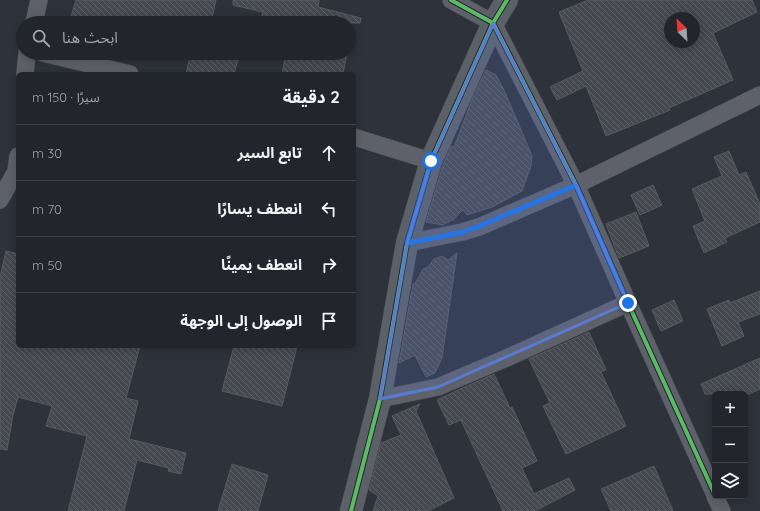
<!DOCTYPE html>
<html lang="ar">
<head>
<meta charset="utf-8">
<style>
	:root { --surface:#22262c; --page:#2a2e34; --text:#f1f3f6; --muted:#a2a5a9; --line:#3f4348 }
	body { margin:0; font-family:Quicksand,"Noto Sans Arabic",sans-serif; background:var(--page); color:var(--text); direction:rtl }
	.controls { position:absolute; right:12px; bottom:12px; display:grid; overflow:hidden; border-radius:6px; box-shadow:0 2px 10px #0003 }
	.controls button { width:36px; height:36px; display:grid; place-items:center; padding:0; border:0; border-bottom:1px solid var(--line); background:var(--surface); color:var(--text); font:20px sans-serif }
	.compass { position:absolute; left:664px; top:12px; width:36px; height:36px; border-radius:50%; background:var(--surface); box-shadow:0 2px 10px #0003; rotate:335deg }
	.stop { position:absolute; width:12px; height:12px; margin:-9px; border:3px solid #1a73e8; border-radius:50%; background:#fff }
	.stop.end { background:#1a73e8; border-color:#fff; box-shadow:0 1px 4px #0008 }
	.list { margin:0; padding:0; list-style:none }
	h2 { display:flex; justify-content:space-between; align-items:center; height:52px; margin:0; padding:0 16px; font-size:17px }
	h2 small { font-size:13px; font-weight:400; color:var(--muted) }
	.list li { display:grid; grid-template-columns:26px 1fr auto; gap:12px; align-items:center; box-sizing:border-box; height:56px; padding:0 16px; border-top:1px solid var(--line) }
	.list b { display:block; font-size:15px; white-space:nowrap }
	.list em { font-size:13px; font-style:normal; color:var(--muted) }
	.icon { flex:none; width:22px; height:22px; fill:none; stroke:currentColor; stroke-width:2; stroke-linecap:round; stroke-linejoin:round }
	.map { position:relative; flex:none; width:760px; height:511px; overflow:hidden; direction:ltr }
	.search { position:absolute; background:var(--surface); box-shadow:0 2px 10px #0003; left:16px; top:16px; width:340px; height:44px; display:flex; align-items:center; gap:10px; box-sizing:border-box; padding:0 14px; border-radius:22px; color:var(--muted); font-size:15px }
	.panel { position:absolute; background:var(--surface); box-shadow:0 2px 10px #0003; left:16px; top:72px; width:340px; height:276px; border-radius:6px; direction:rtl }
	.map>svg:first-child { display:block }
</style>
</head>
<body>
<div class="map">
<svg width="760" height="511" viewBox="0 0 760 511">
	<defs>
		<pattern id="building-back-hatch" width="6" height="6" patternUnits="userSpaceOnUse"><rect width="6" height="6" fill="#45484f"/><path d="M-1 5l2 2M0 0l6 6M5-1l2 2" fill="none" stroke="#5e6167"/></pattern>
	</defs>
	<rect width="100%" height="100%" fill="#2e323b"/>
	<g fill="url(#building-back-hatch)" stroke="#565a63" fill-rule="evenodd">
		<path d="M76,0H216L211,23H69Z"/>
		<path d="M233,0H319L318,7L361,18L360,23H260L263,12L233,5Z"/>
		<path d="M588,0H752L757,12L713,33L733,80L669,108L670,110L606,136L586,86L557,100L550,87L583,71L559,12ZM670,18H694V42H670Z"/>
		<path d="M191,53H240L234,74H186Z"/>
		<path d="M286,53H347L343,74H282Z"/>
		<path d="M486,70L496,75L505,92L532,156L531,166L522,191L492,207L467,215L463,210L454,219L443,225L426,222L443,165L451,146L454,147L473,97Z"/>
		<path d="M729,151L739,175L746,172L760,204V222L725,238L727,242L704,253L693,226L705,221L692,189L722,176L714,157Z"/>
		<path d="M653,185L662,205L640,215L631,195Z"/>
		<path d="M636,212L649,246L619,258L606,224Z"/>
		<path d="M6,251L18,254V346H140L126,398L138,401L129,439L186,453L181,474L168,471L169,468L137,460L124,511H68L87,436L46,426L52,406L18,397L13,415L7,450L0,449V277Z"/>
		<path d="M457,253L442,358L435,373L426,377L415,355L399,363L413,284L416,282L423,269L428,267L434,259L442,256L448,260Z"/>
		<path d="M760,291V314L738,322L744,336L722,346L707,309L729,300L730,303Z"/>
		<path d="M674,300L683,321L661,331L652,310Z"/>
		<path d="M589,332L606,370L601,372L626,426L566,454L543,406L550,403L529,359Z"/>
		<path d="M234,346H297L282,406L222,391Z"/>
		<path d="M760,358V389L749,394H705L701,384Z"/>
		<path d="M494,374L510,408L512,407L537,461L522,468L534,494L569,478L575,490L535,511H503L461,420L449,425L437,400L458,390Z"/>
		<path d="M420,404L416,411L454,498L428,511H373L378,496L369,490L381,443L401,435L392,416Z"/>
		<path d="M232,464L268,475L258,511H218Z"/>
		<path d="M654,466L673,511H611L601,489Z"/>
	</g>
	<g fill="none" stroke-linecap="round" stroke-linejoin="round">
		<g stroke="#4a4d54" stroke-width="18">
			<g id="street">
				<path d="M451,0L493,23L576,185L628,303L715,495"/>
				<path d="M34,23L39,0"/>
				<path d="M43,53L130,74"/>
				<path d="M25,74L27,53"/>
				<path d="M354,137L431,161"/>
				<path d="M0,200L16,171L18,156"/>
				<path d="M407,243L462,232L479,227L576,185L760,95"/>
				<path d="M380,399L438,387L509,357L628,303"/>
				<path d="M715,496L722,511"/>
			</g>
		</g>
		<g stroke="#4a4d54" stroke-width="23">
			<path id="secondary" d="M351,511L380,399L407,243L431,161L493,23L507,0"/>
		</g>
		<use href="#street" stroke="#5e6169" stroke-width="17"/>
		<use href="#secondary" stroke="#5c6067" stroke-width="22"/>
		<g stroke="#212836" stroke-width="6">
			<g id="cycleway">
				<path d="M451,0L493,23L576,185L628,303L715,495"/>
				<path d="M351,511L380,399L407,243L431,161L493,23L507,0"/>
			</g>
		</g>
		<use href="#cycleway" stroke="#5cba63" stroke-width="4"/>
	</g>
	<g fill="none" stroke-linecap="round" stroke-linejoin="round">
		<path stroke="#1a73e8" stroke-width="5" d="M431,161L407,243L462,232L479,226L576,185L628,303"/>
	</g>
	<path fill="#5b7bd3" fill-opacity="0.2" stroke="#5b7bd3" stroke-width="3" stroke-linejoin="round" d="M493,23L576,185L628,303L438,387L380,399L407,243L431,161Z"/>
</svg>
<div class="controls">
<button>+</button>
<button>−</button>
<button><svg class="icon" aria-label="layers" viewBox="0 0 24 24"><path d="M12 4l9 5-9 5-9-5zM3 14l9 5 9-5"/></svg></button>
</div>
<svg class="compass" viewBox="-18 -18 36 36"><path d="M0-13l5 13h-10z" fill="#e53935"/><path d="M0 13l5-13h-10z" fill="#a2a5a9"/></svg>
<div class="stop" style="left:431px;top:161px"></div>
<div class="stop end" style="left:628px;top:303px"></div>
<div class="search"><svg class="icon" aria-label="search" viewBox="0 0 24 24"><circle cx="10" cy="10" r="6"/><path d="M15 15l6 6"/></svg>ابحث هنا</div>
<section class="panel">
<h2>2 دقيقة<small>سيرًا · 150 m</small></h2>
<ul class="list">
<li><svg class="icon" aria-label="ahead" viewBox="0 0 24 24"><path d="M12 20V5M6 11l6-6 6 6"/></svg><div><b>تابع السير</b></div><em>30 m</em></li>
<li><svg class="icon" aria-label="left" viewBox="0 0 24 24"><path d="M17 20v-9H6M10 6l-5 5 5 5"/></svg><div><b>انعطف يسارًا</b></div><em>70 m</em></li>
<li><svg class="icon" aria-label="right" viewBox="0 0 24 24"><path d="M7 20v-9h11M14 6l5 5-5 5"/></svg><div><b>انعطف يمينًا</b></div><em>50 m</em></li>
<li><svg class="icon" aria-label="arrive" viewBox="0 0 24 24"><path d="M6 21V4h12l-3 4 3 4H6"/></svg><div><b>الوصول إلى الوجهة</b></div></li>
</ul>
</section>
</div>
</body>
</html>
